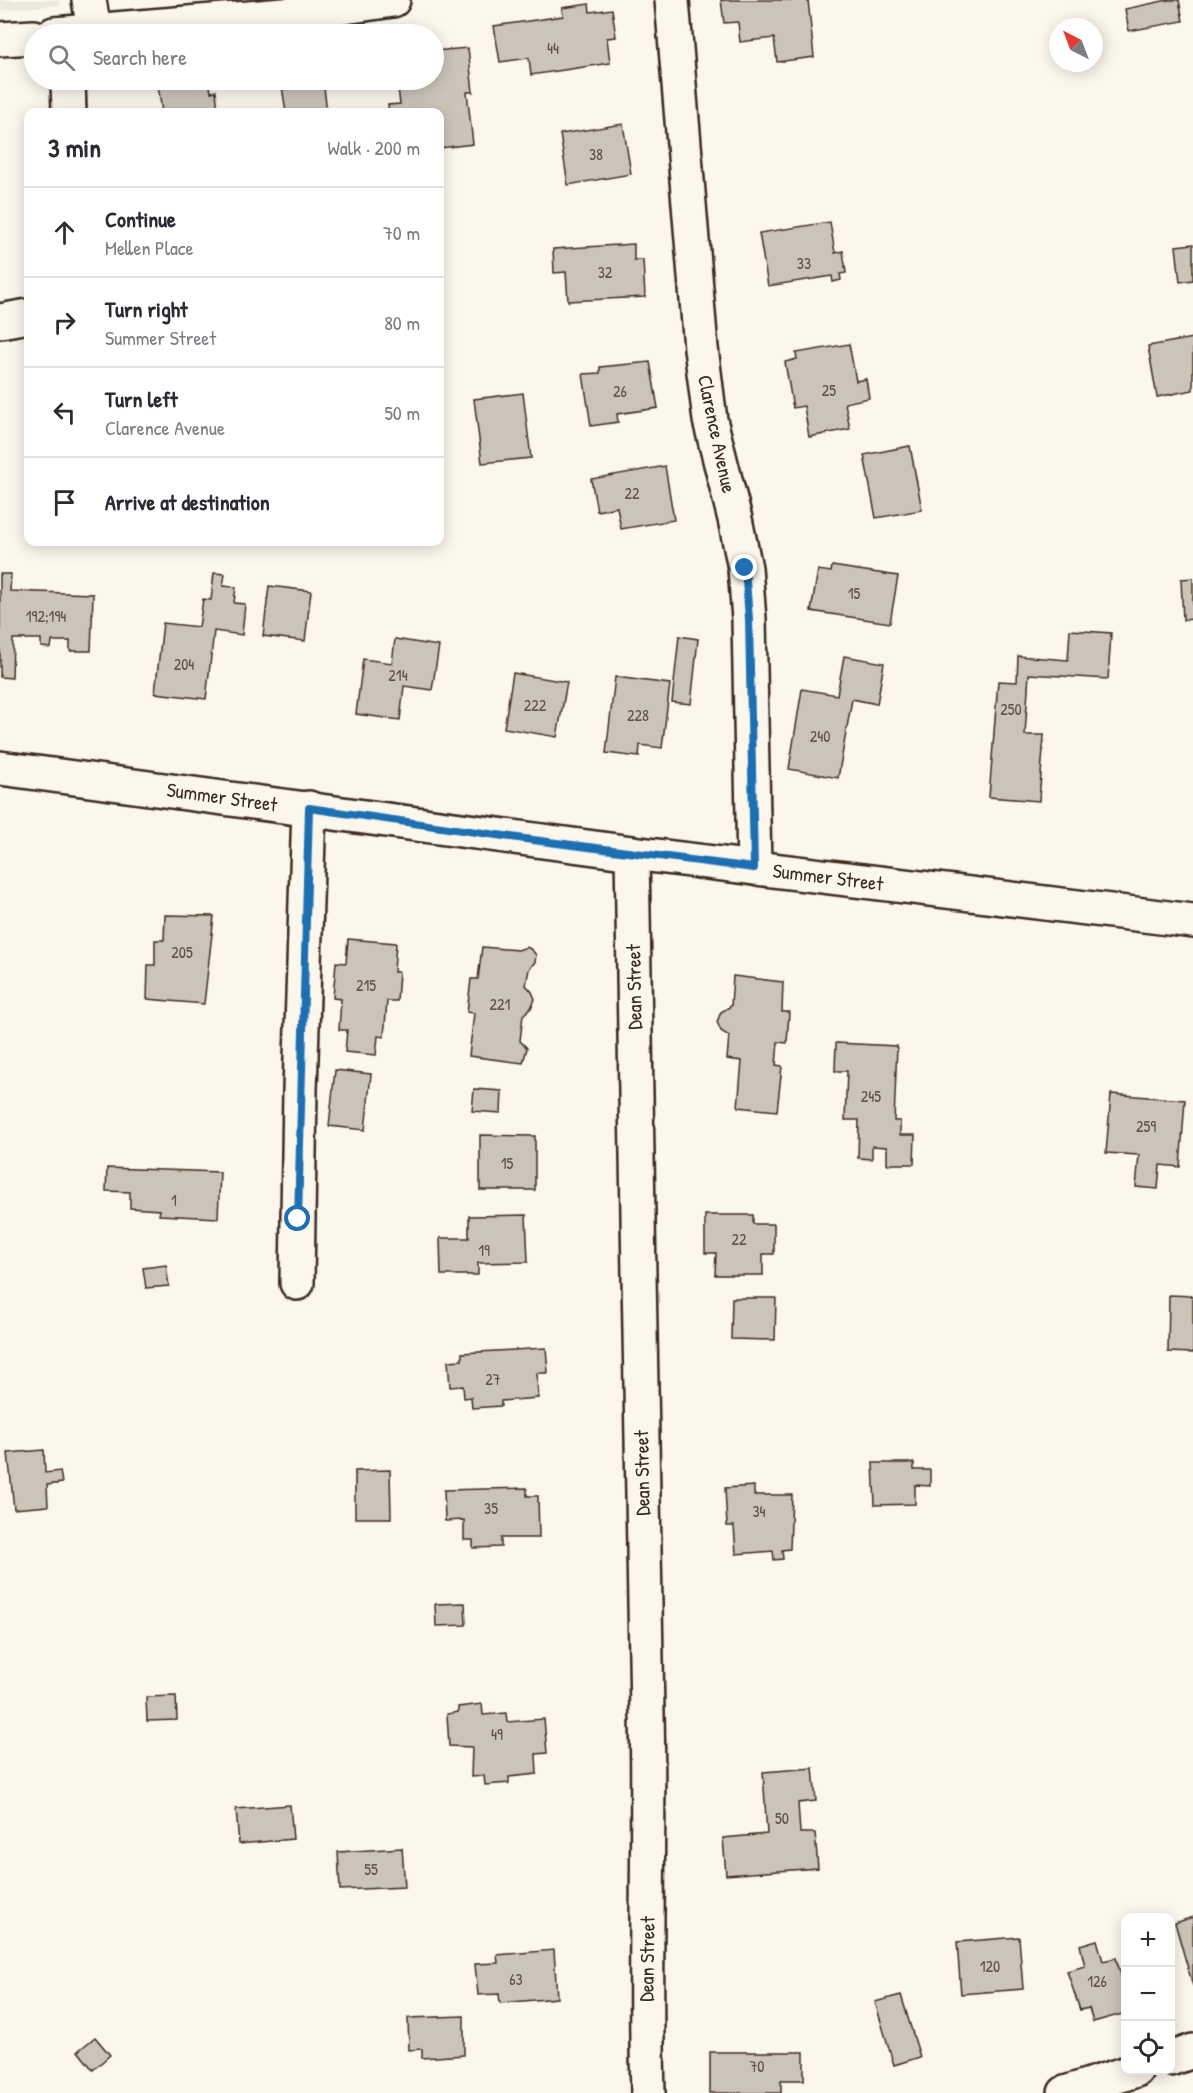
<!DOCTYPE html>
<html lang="en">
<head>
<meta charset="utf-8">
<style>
	:root { --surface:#fff; --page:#f7f7f7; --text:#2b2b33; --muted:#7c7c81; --line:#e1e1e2 }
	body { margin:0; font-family:"Patrick Hand",sans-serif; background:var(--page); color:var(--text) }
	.controls { position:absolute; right:18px; bottom:18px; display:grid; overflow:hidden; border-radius:12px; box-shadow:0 3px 15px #0003 }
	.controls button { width:54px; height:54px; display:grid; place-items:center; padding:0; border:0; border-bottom:2px solid var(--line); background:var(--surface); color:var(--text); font:30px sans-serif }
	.compass { position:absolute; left:1049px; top:18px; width:54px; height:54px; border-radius:50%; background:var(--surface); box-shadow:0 3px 15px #0003; rotate:318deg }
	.stop { position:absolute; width:18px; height:18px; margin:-14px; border:4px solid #1f6fb2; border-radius:50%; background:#fff }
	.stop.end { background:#1f6fb2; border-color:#fff; box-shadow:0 2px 6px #0008 }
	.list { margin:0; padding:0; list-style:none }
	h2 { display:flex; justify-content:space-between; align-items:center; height:78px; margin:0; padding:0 24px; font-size:26px }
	h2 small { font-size:20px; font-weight:400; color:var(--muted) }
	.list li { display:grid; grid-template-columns:39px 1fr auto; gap:18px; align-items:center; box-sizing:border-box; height:90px; padding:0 24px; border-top:2px solid var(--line) }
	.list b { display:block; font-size:22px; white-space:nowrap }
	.list p { margin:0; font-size:20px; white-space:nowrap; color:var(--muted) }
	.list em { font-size:20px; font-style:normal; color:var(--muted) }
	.icon { flex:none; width:33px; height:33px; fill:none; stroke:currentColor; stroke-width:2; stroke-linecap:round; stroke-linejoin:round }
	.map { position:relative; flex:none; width:1193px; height:2093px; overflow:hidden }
	.search { position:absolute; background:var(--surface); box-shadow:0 3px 15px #0003; left:24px; top:24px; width:420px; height:66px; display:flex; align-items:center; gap:15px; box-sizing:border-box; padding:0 21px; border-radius:33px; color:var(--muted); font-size:22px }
	.panel { position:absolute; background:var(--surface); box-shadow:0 3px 15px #0003; left:24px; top:108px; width:420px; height:438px; border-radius:12px }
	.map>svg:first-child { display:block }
</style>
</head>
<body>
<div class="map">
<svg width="1193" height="2093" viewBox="0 0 1193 2093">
	<rect width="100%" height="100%" fill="#fbf7ec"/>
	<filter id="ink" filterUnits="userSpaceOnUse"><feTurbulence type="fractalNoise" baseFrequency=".0167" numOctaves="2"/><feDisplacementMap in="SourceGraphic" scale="12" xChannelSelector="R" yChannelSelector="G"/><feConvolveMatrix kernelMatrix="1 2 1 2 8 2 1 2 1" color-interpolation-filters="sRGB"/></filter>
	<g filter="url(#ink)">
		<path fill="#ede8dd" d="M0,0H59L60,5L0,10Z"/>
		<g fill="#ccc4b9" stroke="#3b2a1e" stroke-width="1.5">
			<path d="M721,0H808L814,57L777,62L774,38L740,42L738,22L724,23Z"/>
			<path d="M1168,0H1179L1183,21L1129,31L1125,9Z"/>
			<path d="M589,4L590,12L612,9L616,37L607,38L610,63L531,75L529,58L500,62L494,26L563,16L562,8Z"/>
			<path d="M468,48L473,92H467L473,144L440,148V112H389L388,105L400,104L397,80H434V51Z"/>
			<path d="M209,80L211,92L216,91L218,112H162L158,85Z"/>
			<path d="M281,80H323L327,112H286Z"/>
			<path d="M623,124L631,174L568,185L560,134Z"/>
			<path d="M830,222L835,253L843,251L846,273L840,274L841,280L833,282L832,276L768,286L759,233Z"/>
			<path d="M634,244V260H643L645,297L568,301L566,272L554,273L553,249Z"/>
			<path d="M1193,244V280L1180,282L1176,246Z"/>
			<path d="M1193,338V390L1157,397L1148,346Z"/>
			<path d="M849,344L856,381L866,379L869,398L845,403L850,429L809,437L804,406L793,408L785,362L797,359L796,353Z"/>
			<path d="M650,362L658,408L617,414L618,422L591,426L583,374L600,373V367Z"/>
			<path d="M523,393L531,458L482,463L474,399Z"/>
			<path d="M910,446L922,510L876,518L864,455Z"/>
			<path d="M665,466L674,520L621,529L617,507L597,511L591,479Z"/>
			<path d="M832,566L898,576L890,623L811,611L818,570L831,572Z"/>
			<path d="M214,573L225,574L223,586L236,587L234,603L245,604L242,635L214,631L206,699L155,693L163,623L199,627L203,599L211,600Z"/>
			<path d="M0,574H11L10,591L93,594L91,651H70V641H52L51,648L41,647V639H13L12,678L0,677Z"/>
			<path d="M1193,578V619L1183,620L1181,579Z"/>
			<path d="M269,586L311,591L305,641L263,636Z"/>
			<path d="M1070,630L1111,633L1108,679L1029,674L1025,735H1044L1039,801L989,797L998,681L1017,682L1018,656L1068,660Z"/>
			<path d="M679,636L698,639L691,704L672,702Z"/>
			<path d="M395,639L439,646L432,690L404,686L400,720L356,714L363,659L392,663Z"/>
			<path d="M844,656L884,663L877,704L852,699L838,778L789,769L802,689L837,695Z"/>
			<path d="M513,673L567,682L557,737L504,728Z"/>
			<path d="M615,677L670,684L662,748L640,745L639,757L606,753Z"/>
			<path d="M165,915L214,916L204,1004L147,999L148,965H155V940H164Z"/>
			<path d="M348,939L396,943L394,972H399L397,1001H387L384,1037L378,1036L376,1055L345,1052L347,1030H339L341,999L333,998L336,962L346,963Z"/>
			<path d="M482,947L518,950L527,947L532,950L536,955L535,962L529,969L526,985L532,992L535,999L531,1008L523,1015L520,1041L527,1048L523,1063L469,1056L474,1013L467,1012L471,979H478Z"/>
			<path d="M733,976L783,982L782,1012H789L787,1043L778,1042L776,1065L782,1066L777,1111L738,1107L742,1061L727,1059L729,1036L721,1031L717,1022L721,1012L731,1006Z"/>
			<path d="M836,1043L897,1046L894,1121H900V1135H915L914,1164H887V1147L872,1146V1159L858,1158L859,1120H845L847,1071H835Z"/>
			<path d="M335,1070L371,1074L365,1130L329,1126Z"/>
			<path d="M474,1089L502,1091L501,1113L472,1111Z"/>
			<path d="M1111,1094L1185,1100L1180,1167L1160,1165L1158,1189L1136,1187L1139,1155L1106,1153Z"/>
			<path d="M480,1135L535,1136V1190H480Z"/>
			<path d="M107,1168L220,1172L218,1218L159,1215L160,1210L130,1208V1192L106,1191Z"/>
			<path d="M526,1215L528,1262L478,1263V1275H441L440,1238H469V1216Z"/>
			<path d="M705,1215H753V1224H774V1254H763V1275H715L716,1253H705Z"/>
			<path d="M166,1265L169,1286L146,1288L143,1268Z"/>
			<path d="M1169,1295L1193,1296V1353L1168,1352Z"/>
			<path d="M732,1298H776L775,1340L731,1339Z"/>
			<path d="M546,1348L548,1373H537L538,1398L501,1401V1406L472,1408L471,1397L464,1398L463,1386L450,1387L448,1361L462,1360V1353Z"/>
			<path d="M44,1450L45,1473L60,1471L62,1483L47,1485L48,1506L14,1509L8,1453Z"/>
			<path d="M873,1463H914V1470H930V1486L915,1485V1504L875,1505Z"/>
			<path d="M390,1470L391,1518H355V1471Z"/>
			<path d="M754,1486V1495H792L790,1549L782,1550L783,1559L774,1560L773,1551L736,1554L734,1526H727L725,1488Z"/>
			<path d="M527,1488V1496H538L539,1538H501V1547L473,1548V1540H464V1520L445,1521L444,1490Z"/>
			<path d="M465,1603L466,1625L436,1626L435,1604Z"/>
			<path d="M176,1696L177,1720L147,1721L146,1697Z"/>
			<path d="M482,1704L483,1715L506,1713L507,1722L544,1719L547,1753L536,1754L537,1774L509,1777V1783L485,1785L484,1776L471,1777L472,1747L449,1746L447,1714L458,1712V1707Z"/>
			<path d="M813,1768L816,1801L798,1803L800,1833H815L818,1868L726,1875L723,1838L767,1834L763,1772Z"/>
			<path d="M290,1805L293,1839L239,1844L236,1809Z"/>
			<path d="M402,1848L405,1887L340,1890L338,1852Z"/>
			<path d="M1193,1917V1986L1175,1923Z"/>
			<path d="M1019,1937L1023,1989L961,1994L957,1942Z"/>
			<path d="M1097,1940L1103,1961L1116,1958L1126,1992V2013L1093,2022L1089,2008L1080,2010L1067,1971L1085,1966L1080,1945Z"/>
			<path d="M554,1950L557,1998L500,2003L499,1994L478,1995L475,1964L498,1963L497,1955Z"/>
			<path d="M901,1995L920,2057L894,2065L875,2002Z"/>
			<path d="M464,2016V2055L422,2058V2049L409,2050L408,2018Z"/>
			<path d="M95,2037L110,2055L93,2070L78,2051Z"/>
			<path d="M710,2052H804V2080H781V2093H710Z"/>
		</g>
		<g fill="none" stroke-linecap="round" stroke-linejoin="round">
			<g stroke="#3b2a1e" stroke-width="38">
				<g id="minor">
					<path d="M89,0L94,30"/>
					<path d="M672,0L701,348L710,420L735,519L745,568L749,619L754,868"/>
					<path d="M54,34L296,14L393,0"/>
					<path d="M0,39L34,37"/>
					<path d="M68,80L69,112"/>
					<path d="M0,321L28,316"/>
					<path d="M632,853C636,1140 642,1426 647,1713C650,1840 644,1966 648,2093"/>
					<path d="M297,1283L300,1090L309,808"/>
					<path d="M1170,2059L1193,2051"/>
					<path d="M1065,2093L1136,2070"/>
				</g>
			</g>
			<g stroke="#3b2a1e" stroke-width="38">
				<path id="major" d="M0,768L632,853L1193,921"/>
			</g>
			<use href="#minor" stroke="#fbf7ec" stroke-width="33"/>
			<use href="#major" stroke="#fbf7ec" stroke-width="33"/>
		</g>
	</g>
	<g fill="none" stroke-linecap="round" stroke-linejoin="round" filter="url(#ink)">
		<path stroke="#1f6fb2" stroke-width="8" d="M298,1219L309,808L525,839L754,868L749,619L745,568"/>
	</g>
	<g text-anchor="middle" stroke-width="6" stroke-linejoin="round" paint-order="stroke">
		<g font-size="16" fill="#5f5045">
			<text x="553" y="54">44</text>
			<text x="596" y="160">38</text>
			<text x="804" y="269">33</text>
			<text x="605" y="278">32</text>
			<text x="829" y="396">25</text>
			<text x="620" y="397">26</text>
			<text x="632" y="499">22</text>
			<text x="854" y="599">15</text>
			<text x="46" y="622">192;194</text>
			<text x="184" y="670">204</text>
			<text x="398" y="681">214</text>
			<text x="535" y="711">222</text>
			<text x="1011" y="715">250</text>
			<text x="638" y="721">228</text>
			<text x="820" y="742">240</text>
			<text x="182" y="958">205</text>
			<text x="366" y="991">215</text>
			<text x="500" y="1010">221</text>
			<text x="871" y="1102">245</text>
			<text x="1146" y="1132">259</text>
			<text x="507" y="1169">15</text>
			<text x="174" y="1206">1</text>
			<text x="739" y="1245">22</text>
			<text x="484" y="1256">19</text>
			<text x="493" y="1385">27</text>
			<text x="491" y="1514">35</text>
			<text x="759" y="1517">34</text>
			<text x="497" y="1740">49</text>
			<text x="782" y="1824">50</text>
			<text x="371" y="1875">55</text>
			<text x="990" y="1972">120</text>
			<text x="516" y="1985">63</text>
			<text x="1097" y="1987">126</text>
			<text x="757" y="2072">70</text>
		</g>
		<g font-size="20" fill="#3b2a1e" stroke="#fbf7ec">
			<text transform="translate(717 434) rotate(78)" y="7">Clarence Avenue</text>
			<text transform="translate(222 797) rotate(8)" y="7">Summer Street</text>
			<text transform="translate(828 877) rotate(7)" y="7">Summer Street</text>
			<text transform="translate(634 987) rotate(-91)" y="7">Dean Street</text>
			<text transform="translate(642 1473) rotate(-91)" y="7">Dean Street</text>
			<text transform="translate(647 1959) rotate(-89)" y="7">Dean Street</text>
		</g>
	</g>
</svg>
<div class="controls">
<button>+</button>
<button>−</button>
<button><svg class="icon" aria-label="locate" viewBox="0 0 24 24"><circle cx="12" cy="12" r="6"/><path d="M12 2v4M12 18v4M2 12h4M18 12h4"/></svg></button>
</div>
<svg class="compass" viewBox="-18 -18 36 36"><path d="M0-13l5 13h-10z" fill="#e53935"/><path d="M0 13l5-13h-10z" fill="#7c7c81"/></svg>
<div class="stop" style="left:298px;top:1219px"></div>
<div class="stop end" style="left:745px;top:568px"></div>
<div class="search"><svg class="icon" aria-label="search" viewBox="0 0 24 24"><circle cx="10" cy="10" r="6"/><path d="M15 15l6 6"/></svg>Search here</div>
<section class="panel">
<h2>3 min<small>Walk · 200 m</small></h2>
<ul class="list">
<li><svg class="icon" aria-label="ahead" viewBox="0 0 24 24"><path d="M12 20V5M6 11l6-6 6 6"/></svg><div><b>Continue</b><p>Mellen Place</p></div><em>70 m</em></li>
<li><svg class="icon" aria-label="right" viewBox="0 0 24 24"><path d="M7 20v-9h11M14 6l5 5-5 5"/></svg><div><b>Turn right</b><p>Summer Street</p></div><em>80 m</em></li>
<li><svg class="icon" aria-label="left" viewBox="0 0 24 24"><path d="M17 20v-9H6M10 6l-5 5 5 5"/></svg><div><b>Turn left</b><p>Clarence Avenue</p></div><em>50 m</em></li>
<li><svg class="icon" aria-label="arrive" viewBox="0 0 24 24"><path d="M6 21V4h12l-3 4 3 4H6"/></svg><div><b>Arrive at destination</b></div></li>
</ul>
</section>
</div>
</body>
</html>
